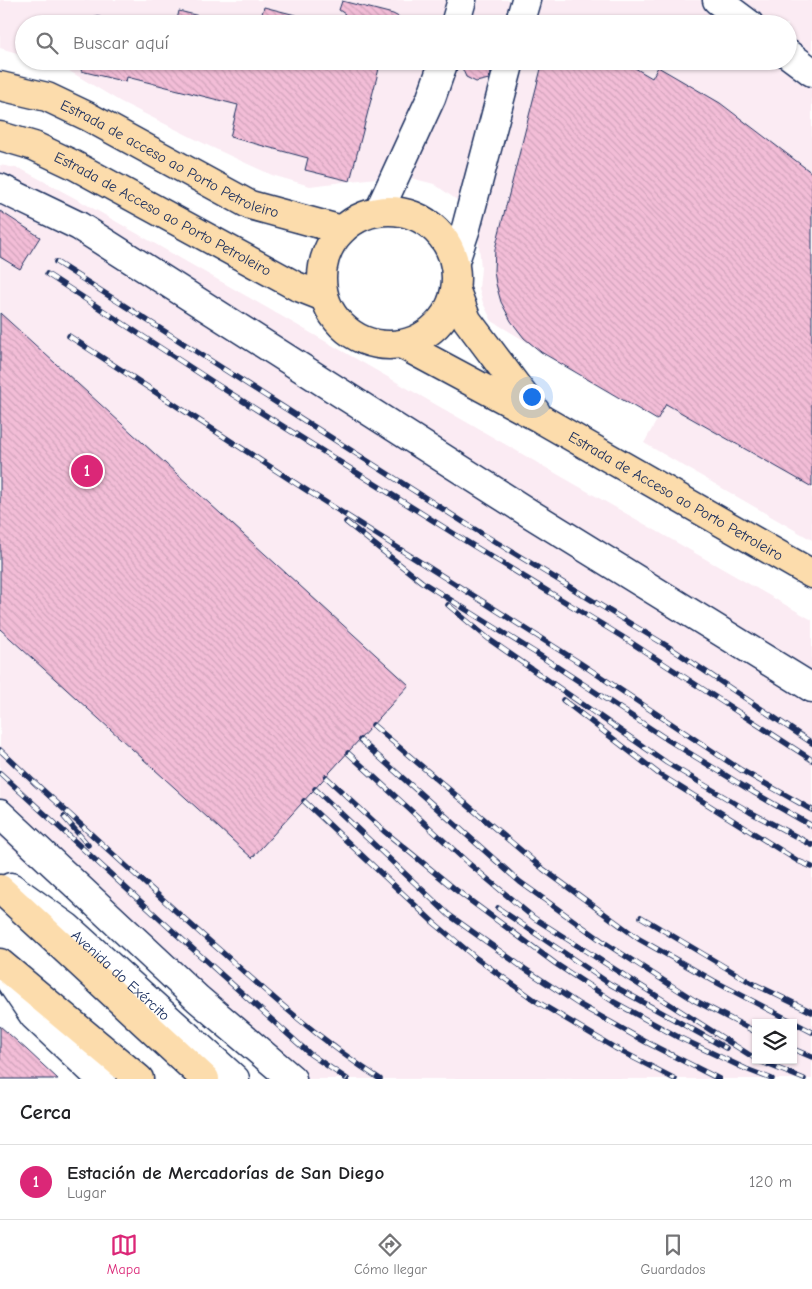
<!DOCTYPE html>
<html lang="es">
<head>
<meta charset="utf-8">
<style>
	:root { --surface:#fff; --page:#f6f6f6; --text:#202124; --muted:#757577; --line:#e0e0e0; --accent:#db2777 }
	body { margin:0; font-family:"Comic Neue",sans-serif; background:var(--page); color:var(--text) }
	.controls { position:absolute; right:15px; bottom:15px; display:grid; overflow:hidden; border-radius:0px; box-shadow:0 1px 4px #0004 }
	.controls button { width:45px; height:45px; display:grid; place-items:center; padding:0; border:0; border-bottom:1px solid var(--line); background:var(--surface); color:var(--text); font:25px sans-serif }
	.you { position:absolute; left:531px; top:396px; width:18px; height:18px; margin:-12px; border:4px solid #fff; border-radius:50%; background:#1a73e8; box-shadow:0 0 0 8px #1a73e833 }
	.badge { display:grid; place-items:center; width:32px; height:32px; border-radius:50%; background:var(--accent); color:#fff; font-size:16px; font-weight:700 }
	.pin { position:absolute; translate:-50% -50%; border:2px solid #fff; box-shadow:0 1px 5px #0006 }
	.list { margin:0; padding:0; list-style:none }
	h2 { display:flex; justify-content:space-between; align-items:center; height:65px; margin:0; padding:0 20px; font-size:21px }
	h2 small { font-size:16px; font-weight:400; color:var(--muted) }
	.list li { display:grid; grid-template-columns:32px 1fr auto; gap:15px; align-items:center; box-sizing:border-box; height:75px; padding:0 20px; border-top:1px solid var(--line) }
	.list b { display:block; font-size:19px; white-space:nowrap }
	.list p { margin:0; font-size:16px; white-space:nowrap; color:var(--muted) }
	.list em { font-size:16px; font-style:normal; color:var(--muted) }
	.icon { flex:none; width:28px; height:28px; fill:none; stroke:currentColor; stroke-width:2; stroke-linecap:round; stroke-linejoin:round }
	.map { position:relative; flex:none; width:812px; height:1079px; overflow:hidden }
	.search { position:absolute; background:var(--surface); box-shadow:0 1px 4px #0004; left:15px; right:15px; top:15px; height:55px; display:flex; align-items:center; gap:12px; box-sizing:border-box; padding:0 18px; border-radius:28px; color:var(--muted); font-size:19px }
	.sheet { height:140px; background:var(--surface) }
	nav { display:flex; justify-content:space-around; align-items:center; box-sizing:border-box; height:70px; border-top:1px solid var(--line); background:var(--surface); font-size:14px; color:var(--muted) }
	nav a { display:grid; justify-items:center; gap:2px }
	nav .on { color:var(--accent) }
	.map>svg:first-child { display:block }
</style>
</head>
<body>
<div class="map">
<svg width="812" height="1079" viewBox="0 0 812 1079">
	<defs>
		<pattern id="building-back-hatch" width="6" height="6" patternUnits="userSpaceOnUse" patternTransform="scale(1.25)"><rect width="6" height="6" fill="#f3bdd7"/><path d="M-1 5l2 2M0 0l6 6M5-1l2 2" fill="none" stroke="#d0a3bb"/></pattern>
	</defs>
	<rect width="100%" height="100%" fill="#fff"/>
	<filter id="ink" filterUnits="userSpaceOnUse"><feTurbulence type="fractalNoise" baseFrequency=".02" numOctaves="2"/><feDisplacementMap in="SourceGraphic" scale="10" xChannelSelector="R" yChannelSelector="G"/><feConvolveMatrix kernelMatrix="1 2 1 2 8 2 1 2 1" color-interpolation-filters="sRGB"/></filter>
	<g filter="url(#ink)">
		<g fill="#fbebf3" fill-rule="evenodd">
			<path d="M0,0H812V540L644,443L657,420L492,321L483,303L479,288L481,268L477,224L457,200L434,184L411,178H376L310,186L272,175L209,146L121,102L61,66L45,61H788V24H24V55L0,48Z"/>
			<path d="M0,165L21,169L82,202L812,620V1079H269L0,837ZM756,1023H793V1060H756Z"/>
		</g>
		<g fill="url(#building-back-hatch)" stroke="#1b2f5e">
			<path d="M342,1L393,14L412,24H343L345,14L339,10Z"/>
			<path d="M264,7L331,24H259Z"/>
			<path d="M179,11L231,24H176Z"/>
			<path d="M95,16L128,24H93Z"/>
			<path d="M84,61H381L350,181L305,170L308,158L230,137L238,105L127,77L126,82L81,71Z"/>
			<path d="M459,61H491L493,62L489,79L476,82L466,77Z"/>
			<path d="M543,61H623L652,78L658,67L720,103L812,173V487L666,404L657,420L541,352L524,338L511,321L501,302L496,284L494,271L495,249Z"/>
			<path d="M0,211L40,237L20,269L0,257Z"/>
			<path d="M0,313L409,685L252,858L0,629Z"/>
			<path d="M0,1026L27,1050L58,1079H0Z"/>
		</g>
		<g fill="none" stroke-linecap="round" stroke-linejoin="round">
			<g stroke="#1b2f5e" stroke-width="31">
				<g id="minor">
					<path d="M717,0L749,24"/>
					<path d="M455,24L462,0"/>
					<path d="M519,24L526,0"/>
					<path d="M788,54L812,72"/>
					<path d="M0,188L79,226L529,513L812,688"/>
					<path d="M379,211L431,98L444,61"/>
					<path d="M455,261L466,228L510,61"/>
					<path d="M0,814L198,999L292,1079"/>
					<path id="s1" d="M11,887L67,927L235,1079"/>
					<path d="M2,969L34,1016L101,1079"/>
				</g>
			</g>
			<g stroke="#1b2f5e" stroke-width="31">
				<g id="major">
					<path id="s2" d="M0,86L47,97L87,116L250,205L342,230"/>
					<path id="s3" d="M0,136L34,146L72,164L296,286L324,297"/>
					<circle cx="389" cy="278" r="67"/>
					<path d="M456,291L467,320L536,412"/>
					<path id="s4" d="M403,345L541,419L812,574"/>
					<path d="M0,889L205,1079"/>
					<path d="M0,963L139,1079"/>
				</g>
			</g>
			<use href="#minor" stroke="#fff" stroke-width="28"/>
			<use href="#major" stroke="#fcdcac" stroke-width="28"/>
			<g stroke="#1b2f5e" stroke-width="5.5">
				<g id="rail">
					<path d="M56,262L471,527L669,647L812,743"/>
					<path d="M47,274L219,386L464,540L621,636L812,760"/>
					<path d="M69,336L303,488L580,663L741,770L812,810"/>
					<path d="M346,522L422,582L539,655L668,740L753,792L812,826"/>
					<path d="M448,605L490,640L667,763L750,812L812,845"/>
					<path d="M563,700L659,774L798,861L812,867"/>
					<path d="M373,725L543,869L639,939L714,981L812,1032"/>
					<path d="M360,740L520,882L605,943L694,1000L756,1032"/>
					<path d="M0,750L38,786"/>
					<path d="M348,753L467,862L534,918L756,1059"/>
					<path d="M0,773L174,932L310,1054L347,1079"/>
					<path d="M326,777L384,831L456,890L556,964L614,1002L678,1037L746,1069L772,1079"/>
					<path d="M34,782C97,839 159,897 223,953C273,998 324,1043 380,1079"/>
					<path d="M315,789L449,915L525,969L580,1005L644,1041L719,1079"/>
					<path d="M304,801L433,922L476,958L536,1001L615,1048L675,1079"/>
					<path d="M64,817L88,845"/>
					<path d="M498,908L610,984L726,1048"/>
					<path d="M641,917L750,982L812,1012"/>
					<path d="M793,1049L812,1057"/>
					<path d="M757,1060L804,1079"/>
				</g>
			</g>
			<use href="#rail" stroke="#fff" stroke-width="4" stroke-dasharray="11" stroke-linecap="butt"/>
		</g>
	</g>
	<g text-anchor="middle" stroke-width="4" stroke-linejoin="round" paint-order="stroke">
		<g font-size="15" fill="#1b2f5e" stroke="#fff">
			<text dy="5" stroke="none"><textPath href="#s2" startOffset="186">Estrada de acceso ao Porto Petroleiro</textPath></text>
			<text dy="5" stroke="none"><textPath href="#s3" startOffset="181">Estrada de Acceso ao Porto Petroleiro</textPath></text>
			<text dy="5" stroke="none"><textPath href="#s4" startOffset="312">Estrada de Acceso ao Porto Petroleiro</textPath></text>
			<text dy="5" stroke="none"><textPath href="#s1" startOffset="141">Avenida do Exército</textPath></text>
		</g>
	</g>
</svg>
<div class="controls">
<button><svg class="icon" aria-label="layers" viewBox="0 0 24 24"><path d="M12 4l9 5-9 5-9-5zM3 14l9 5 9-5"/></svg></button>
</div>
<div class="you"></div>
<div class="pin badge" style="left:87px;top:471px">1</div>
<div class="search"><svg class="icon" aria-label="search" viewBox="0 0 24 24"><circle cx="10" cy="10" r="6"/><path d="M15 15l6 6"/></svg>Buscar aquí</div>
</div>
<section class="sheet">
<h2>Cerca<small></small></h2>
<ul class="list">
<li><span class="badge">1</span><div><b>Estación de Mercadorías de San Diego</b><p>Lugar</p></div><em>120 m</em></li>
</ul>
</section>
<nav>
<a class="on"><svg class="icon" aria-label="map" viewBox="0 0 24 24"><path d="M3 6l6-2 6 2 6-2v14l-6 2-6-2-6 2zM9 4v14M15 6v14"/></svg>Mapa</a>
<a><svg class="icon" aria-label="directions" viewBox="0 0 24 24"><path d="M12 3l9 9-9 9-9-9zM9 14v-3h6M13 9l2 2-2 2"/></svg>Cómo llegar</a>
<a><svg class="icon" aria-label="saved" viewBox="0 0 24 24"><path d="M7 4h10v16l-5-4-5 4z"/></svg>Guardados</a>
</nav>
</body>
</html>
